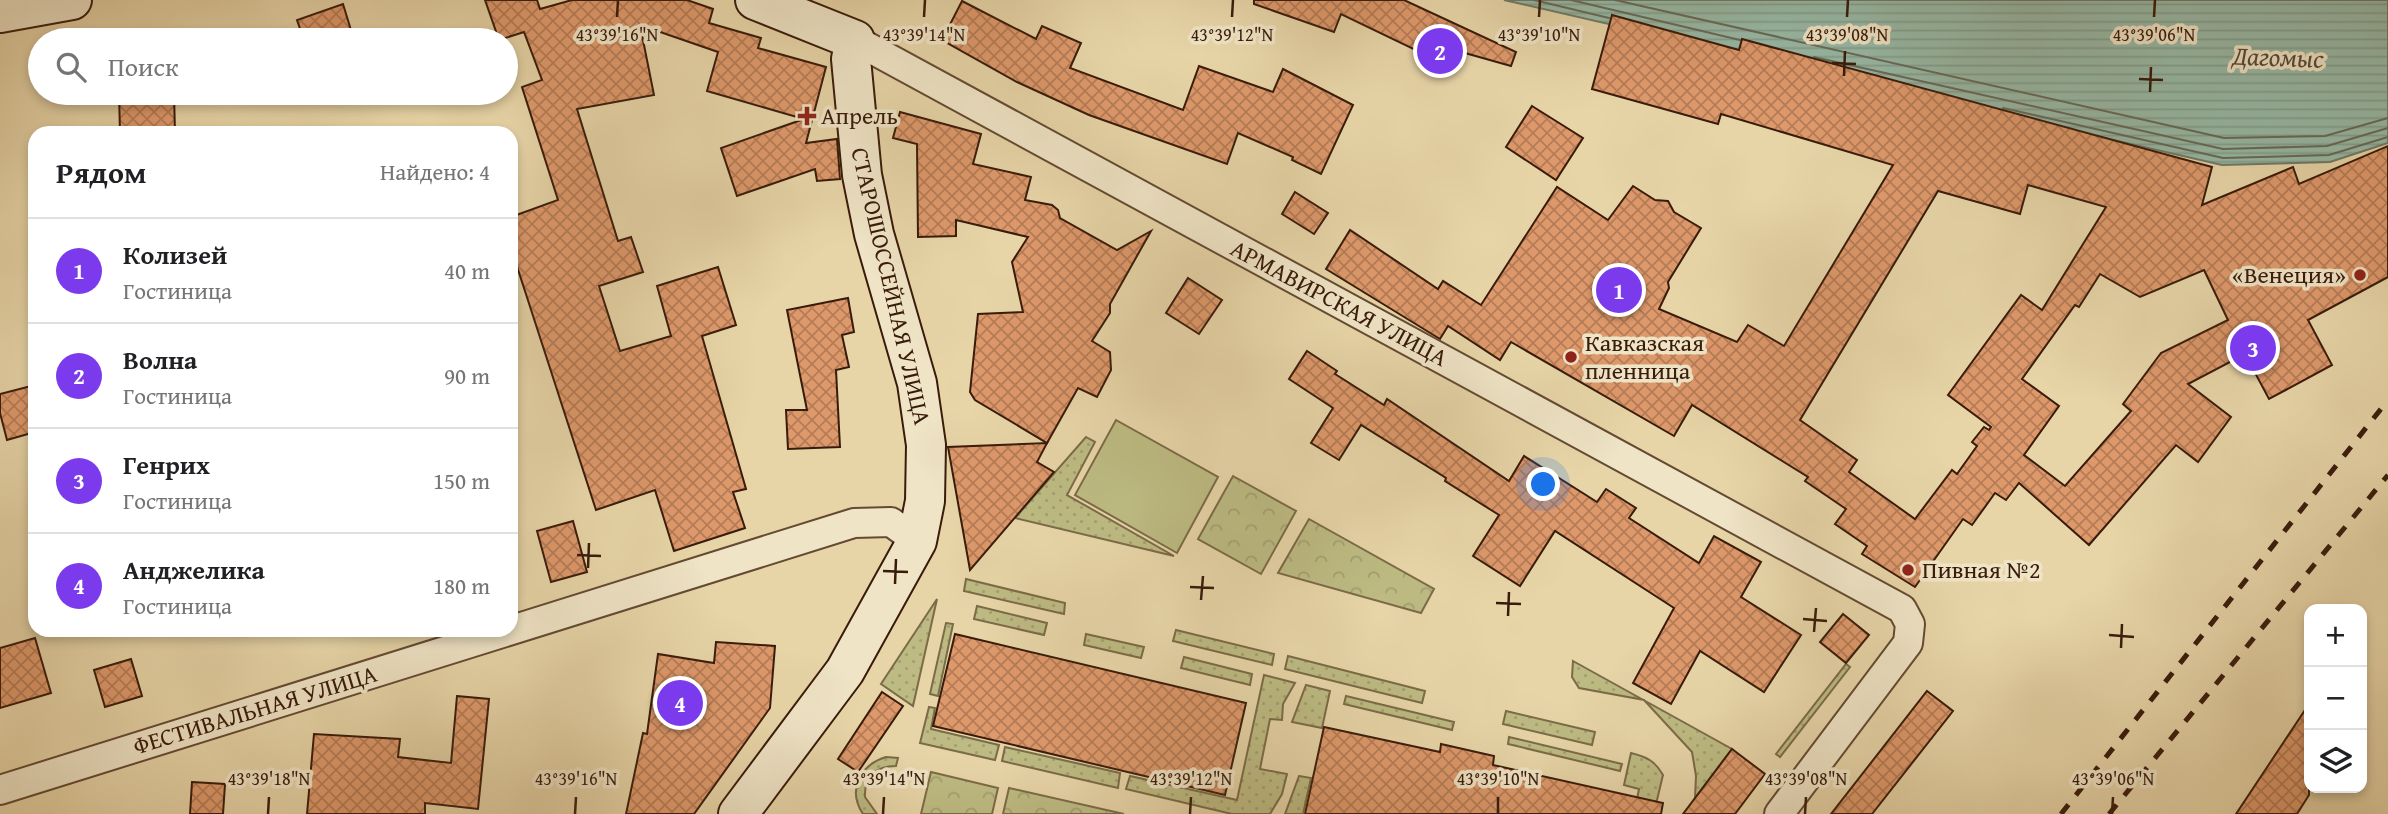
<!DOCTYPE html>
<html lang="ru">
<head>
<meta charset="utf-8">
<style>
	:root { --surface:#fff; --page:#f2f2f2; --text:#202124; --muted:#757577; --line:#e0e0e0; --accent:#7c3aed }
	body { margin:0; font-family:"Gentium Book Plus",serif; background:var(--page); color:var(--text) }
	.controls { position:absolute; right:21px; bottom:21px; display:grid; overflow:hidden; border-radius:14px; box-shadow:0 4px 10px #0003 }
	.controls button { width:63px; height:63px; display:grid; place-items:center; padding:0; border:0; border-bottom:2px solid var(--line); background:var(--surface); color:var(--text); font:35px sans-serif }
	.you { position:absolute; left:1544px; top:485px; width:24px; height:24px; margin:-18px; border:5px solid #fff; border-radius:50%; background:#1a73e8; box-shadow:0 0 0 10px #1a73e833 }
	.badge { display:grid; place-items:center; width:46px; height:46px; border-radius:50%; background:var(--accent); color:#fff; font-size:23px; font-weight:700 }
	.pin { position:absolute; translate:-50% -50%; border:4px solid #fff; box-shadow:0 2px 7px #0006 }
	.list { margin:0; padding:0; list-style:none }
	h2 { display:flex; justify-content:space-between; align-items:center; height:91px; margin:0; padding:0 28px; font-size:30px }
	h2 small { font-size:23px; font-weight:400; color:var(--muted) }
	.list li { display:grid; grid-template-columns:46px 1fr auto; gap:21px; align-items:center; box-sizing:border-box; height:105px; padding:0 28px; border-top:2px solid var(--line) }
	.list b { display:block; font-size:26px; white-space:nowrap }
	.list p { margin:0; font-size:23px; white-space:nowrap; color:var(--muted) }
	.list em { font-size:23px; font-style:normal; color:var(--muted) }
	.icon { flex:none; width:38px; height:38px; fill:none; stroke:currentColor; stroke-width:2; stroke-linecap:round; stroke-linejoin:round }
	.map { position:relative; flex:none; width:2388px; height:814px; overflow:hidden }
	.search { position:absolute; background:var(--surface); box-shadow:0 4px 10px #0003; left:28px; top:28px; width:490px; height:77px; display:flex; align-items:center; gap:18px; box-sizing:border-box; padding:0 24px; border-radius:38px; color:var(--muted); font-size:26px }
	.panel { position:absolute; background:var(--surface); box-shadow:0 4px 10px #0003; left:28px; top:126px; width:490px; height:511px; border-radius:21px }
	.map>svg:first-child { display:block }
</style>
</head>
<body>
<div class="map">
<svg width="2388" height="814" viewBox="0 0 2388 814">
	<defs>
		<pattern id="grass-dots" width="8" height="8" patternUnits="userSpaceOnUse" patternTransform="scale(1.75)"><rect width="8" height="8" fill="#bdbb83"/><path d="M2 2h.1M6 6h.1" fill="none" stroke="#a3a070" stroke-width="1.8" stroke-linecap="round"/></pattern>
		<pattern id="forest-crowns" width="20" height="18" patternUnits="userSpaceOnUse" patternTransform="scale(1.75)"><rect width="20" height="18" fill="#bdbb83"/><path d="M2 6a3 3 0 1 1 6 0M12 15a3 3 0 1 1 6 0" fill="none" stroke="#a3a070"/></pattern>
		<pattern id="water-rules" width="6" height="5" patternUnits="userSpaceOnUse" patternTransform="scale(1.75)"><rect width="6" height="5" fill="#97b9a6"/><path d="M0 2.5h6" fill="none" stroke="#839e8e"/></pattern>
		<pattern id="building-cross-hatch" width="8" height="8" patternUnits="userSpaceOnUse" patternTransform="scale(1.75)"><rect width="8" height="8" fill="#de996b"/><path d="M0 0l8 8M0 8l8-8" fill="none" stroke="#b57c56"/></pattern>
	</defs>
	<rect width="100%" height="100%" fill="#e7d5a8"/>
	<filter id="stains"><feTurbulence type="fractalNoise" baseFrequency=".00286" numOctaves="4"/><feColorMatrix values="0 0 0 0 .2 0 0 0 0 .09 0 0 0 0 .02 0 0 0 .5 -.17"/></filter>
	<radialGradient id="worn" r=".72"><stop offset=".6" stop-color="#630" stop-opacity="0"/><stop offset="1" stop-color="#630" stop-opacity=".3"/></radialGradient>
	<g fill="url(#grass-dots)" stroke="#7b6b47" stroke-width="2">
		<path d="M1086,437L1095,442L1067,495L1174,556L1015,518Z"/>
		<path d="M966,579L1065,603L1064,614L964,591Z"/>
		<path d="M937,599L913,706L881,684Z"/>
		<path d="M977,606L1047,623L1044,635L974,619Z"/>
		<path d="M946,623L953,624L938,696L930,694Z"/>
		<path d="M1176,630L1274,654L1272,665L1173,641Z"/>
		<path d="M1086,634L1144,647L1141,658L1084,645Z"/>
		<path d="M1288,656L1425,691L1422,703L1285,669Z"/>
		<path d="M1184,657L1252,674L1250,685L1181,668Z"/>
		<path d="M1573,661L1732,749L1695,798L1696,776L1692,752L1644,700L1579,688L1572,677Z"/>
		<path d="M1846,664L1850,667L1780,757L1776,754Z"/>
		<path d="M1264,675L1295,683L1283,704L1282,720L1270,719L1260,769L1287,774L1282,794L1270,814H1232L1126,789L1130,776L1237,800Z"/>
		<path d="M1306,685L1330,691L1322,728L1292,722Z"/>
		<path d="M1346,696L1454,722L1452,730L1344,704Z"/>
		<path d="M929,707L935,708L931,729L999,745L995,760L920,743Z"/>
		<path d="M1506,711L1595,732L1592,745L1503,724Z"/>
		<path d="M1509,737L1622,764L1620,771L1508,744Z"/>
		<path d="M1005,747L1120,773L1118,788L1002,761Z"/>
		<path d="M1631,753C1647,757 1655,761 1663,775L1657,800L1647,814H1634L1639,789L1624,785Z"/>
		<path d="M886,757L898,758L896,766C876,766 864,777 865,797L877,814H863C847,790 860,765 886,757Z"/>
		<path d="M1299,776L1311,778L1303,814H1285Z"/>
	</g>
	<g fill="url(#forest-crowns)" stroke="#7b6b47" stroke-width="2">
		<path d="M1233,476L1296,511L1261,574L1198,539Z"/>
		<path d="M1309,519L1434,589L1421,613L1278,573Z"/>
		<path d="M931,772L998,788L992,814H921Z"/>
		<path d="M1009,788L1124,814H1003Z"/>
	</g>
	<path fill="#bdbb83" stroke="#7b6b47" stroke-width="2" d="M1116,420L1218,477L1177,553L1075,495Z"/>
	<path fill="url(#water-rules)" stroke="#717a68" stroke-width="2" d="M1504,0H2388V143L2330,162L2222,165Z"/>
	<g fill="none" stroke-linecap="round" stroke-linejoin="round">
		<g stroke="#686a58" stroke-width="2">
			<path d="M1534,0L1609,18"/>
			<path d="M1571,0L1740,40"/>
			<path d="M1615,0L2224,138L2325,136L2388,118"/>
			<path d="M1814,57L2223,149L2327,146L2388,128"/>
			<path d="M2003,108L2223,158L2329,155L2388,137"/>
		</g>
	</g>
	<g fill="url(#building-cross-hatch)" stroke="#391b0b" stroke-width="2" fill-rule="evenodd">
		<path d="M485,0H537L540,9L572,0H687L713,9L709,23L761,38L758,48L826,67L806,143L837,139L840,179L817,181L815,169L737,196L721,148L804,119L707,91L718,52L640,25L654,95L577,109L618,241L631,237L643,272L599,286L620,351L671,336L657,286L718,267L736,325L702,336L746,489L733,492L745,528L674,551L655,490L596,510L511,248V217L558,200L522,87L542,80L524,32L499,40Z"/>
		<path d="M1254,0H1404L1516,52L1511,66L1433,44L1428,56L1341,14L1334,32L1254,4Z"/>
		<path d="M962,1L1036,39L1042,26L1081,43L1070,68L1183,110L1199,66L1273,92L1283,69L1353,105L1321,174L1292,160L1293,157L1238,133L1227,164L1089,115L1017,82L942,40Z"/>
		<path d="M343,4L354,40H304L297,20Z"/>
		<path d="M1612,15L1739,50L1742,39L2212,167L2202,205L2293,167L2299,184L2388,146V277L2308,320L2332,365L2269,399L2245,354L2188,384L2231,417L2198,462L2176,445L2089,545L2019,483L2006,500L1995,493L1972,525L1963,519L1915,587L1862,554L1867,546L1835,524L1846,509L1805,481L1808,477L1692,405L1674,436L1511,342L1500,360L1448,326L1440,339L1326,269L1350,230L1438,289L1443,281L1481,305L1557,187L1608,220L1633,186L1655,200L1668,201L1674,212L1701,228L1668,282L1669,288L1659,309L1737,342L1748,325L1784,346L1893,165L1721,114L1718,124L1592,89ZM2028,185L2106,207L2042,310L2021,295L1948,395L1991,427L1989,430L1984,427L1972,442L1977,446L1957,474L1952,470L1915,519L1849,472L1857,460L1800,420L1938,191L2020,214ZM2204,270L2228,320L2161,353L2123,404L2131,411L2065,486L2024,455L2059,406L2022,379L2075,305L2079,307L2100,274L2140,297Z"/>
		<path d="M119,93H174L175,133H120Z"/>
		<path d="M1532,106L1583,138L1556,180L1506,147Z"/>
		<path d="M900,112L981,134L973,164L1031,177L1025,200L1052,205L1058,210L1060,218L1117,250L1151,231L1110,304V313L1092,341L1110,352L1111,370L1097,397L1078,388L1047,443L975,400L970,392L978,314L1023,312L1012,262L1028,237L956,220V236L918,237L917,144L893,138Z"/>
		<path d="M1295,192L1328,213L1314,234L1282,214Z"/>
		<path d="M1188,278L1222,300L1199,334L1166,313Z"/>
		<path d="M848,298L854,332L842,335L849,367L836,370L840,447L788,449L786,410H807L787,310Z"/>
		<path d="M1307,351L1337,371L1335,374L1384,405L1387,399L1509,481L1524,456L1597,502L1606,489L1636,508L1629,518L1699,563L1714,536L1761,562L1741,597L1801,635L1764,692L1700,651L1671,704L1633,683L1674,608L1555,531L1520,586L1473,556L1499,515L1445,481L1446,478L1361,425L1339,460L1311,443L1333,408L1289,379Z"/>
		<path d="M35,385V432L7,440L0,413V394Z"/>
		<path d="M1047,443L1037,462L1054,472L970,570L948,447Z"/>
		<path d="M573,521L587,572L551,582L537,531Z"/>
		<path d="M1843,614L1869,635L1846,663L1820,642Z"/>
		<path d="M955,634L1246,703L1225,795L933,726Z"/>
		<path d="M35,638L51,693L0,708V648Z"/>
		<path d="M716,642L775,646L770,708L694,814H626L643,733L647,734L658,654L714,663Z"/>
		<path d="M131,659L142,696L105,707L94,670Z"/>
		<path d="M1927,691L1953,711L1872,814H1831Z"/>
		<path d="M882,692L903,706L858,772L838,759Z"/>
		<path d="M457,696L489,699L478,809L425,803V814H307L314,734L400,739L398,757L451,763Z"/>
		<path d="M2309,704V795L2297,814H2236Z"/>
		<path d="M1324,727L1440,752L1441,744L1494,756L1493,765L1663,803L1661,814H1305Z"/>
		<path d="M1732,749L1765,774L1735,814H1683Z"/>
		<path d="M192,782L225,784L223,814H190Z"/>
	</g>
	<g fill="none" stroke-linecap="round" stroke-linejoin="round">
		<g stroke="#644a32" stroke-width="32">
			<g id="street">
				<path d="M855,40L1902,609L1910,624L1908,643L1779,814"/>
				<path d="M0,790L854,523L891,522L917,541"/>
			</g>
		</g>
		<g stroke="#391b0b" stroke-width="42">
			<g id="secondary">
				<path d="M0,13L72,0"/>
				<path d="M738,814L845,671L917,541L925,501L926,445L917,383L874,234L862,175L851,59L855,40L755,0"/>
			</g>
		</g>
		<use href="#street" stroke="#efe4c6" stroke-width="28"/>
		<use href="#secondary" stroke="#efe4c6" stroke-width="38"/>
		<g stroke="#391b0b" stroke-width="5" stroke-dasharray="12 12" stroke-linecap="butt">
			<path d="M2061,814L2388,400"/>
			<path d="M2109,814L2388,475"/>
		</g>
	</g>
	<path fill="none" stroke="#391b0b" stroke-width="2.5" d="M617,17L618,0M924,17L925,0M1232,17L1233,0M1539,17L1540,0M1847,17L1848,0M2154,17L2155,0M1832,63L1856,64M1844,76L1845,51M2139,79L2163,80M2150,92L2151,67M577,555L601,556M588,568L589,543M883,571L908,572M895,584L896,559M1190,587L1214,588M1201,600L1203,576M1496,603L1521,604M1508,616L1509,592M1803,619L1827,621M1814,632L1816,608M2109,635L2134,637M2121,648L2122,624M268,814L269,797M575,814L576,797M883,814L884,797M1190,814L1191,797M1498,814V797M1805,814L1806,797M2112,814L2113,797"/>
	<g fill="#8f2418" stroke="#efe4c6" stroke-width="2.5">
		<path d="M803.5 105.5h7v7h7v7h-7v7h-7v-7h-7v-7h7z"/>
		<circle cx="2360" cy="275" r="7"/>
		<circle cx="1571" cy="357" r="7"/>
		<circle cx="1908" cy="570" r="7"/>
	</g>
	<g text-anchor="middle" stroke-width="7" stroke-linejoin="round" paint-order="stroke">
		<g font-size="24" fill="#391b0b" stroke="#efe4c6" text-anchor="start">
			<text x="821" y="124">Апрель</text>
			<text x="2346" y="283" text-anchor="end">«Венеция»</text>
			<text x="1585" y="351">Кавказская<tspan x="1585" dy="28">пленница</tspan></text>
			<text x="1922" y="578">Пивная №2</text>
		</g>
		<g font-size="24" fill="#391b0b" stroke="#efe4c6">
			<text transform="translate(891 286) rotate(77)" y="8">СТАРОШОССЕЙНАЯ УЛИЦА</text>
			<text transform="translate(1339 303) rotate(28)" y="8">АРМАВИРСКАЯ УЛИЦА</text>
			<text transform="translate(255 710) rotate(-17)" y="8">ФЕСТИВАЛЬНАЯ УЛИЦА</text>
		</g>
		<g font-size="26" font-style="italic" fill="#554a3a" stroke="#efe4c6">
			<text transform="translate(2278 57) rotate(2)" y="9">Дагомыс</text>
		</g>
	</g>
	<g font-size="18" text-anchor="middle" fill="#391b0b" stroke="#efe4c6" stroke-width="7" stroke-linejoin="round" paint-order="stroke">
		<text x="617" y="41">43°39'16"N</text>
		<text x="924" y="41">43°39'14"N</text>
		<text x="1232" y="41">43°39'12"N</text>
		<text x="1539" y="41">43°39'10"N</text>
		<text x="1847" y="41">43°39'08"N</text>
		<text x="2154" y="41">43°39'06"N</text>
		<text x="269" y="785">43°39'18"N</text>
		<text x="576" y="785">43°39'16"N</text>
		<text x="884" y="785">43°39'14"N</text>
		<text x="1191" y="785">43°39'12"N</text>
		<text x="1498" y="785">43°39'10"N</text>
		<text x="1806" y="785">43°39'08"N</text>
		<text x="2113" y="785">43°39'06"N</text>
	</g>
	<rect width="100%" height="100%" filter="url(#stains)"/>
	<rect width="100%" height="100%" fill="url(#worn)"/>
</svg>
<div class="controls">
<button>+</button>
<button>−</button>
<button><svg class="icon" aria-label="layers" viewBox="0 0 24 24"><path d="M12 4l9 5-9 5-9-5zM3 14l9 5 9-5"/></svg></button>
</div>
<div class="you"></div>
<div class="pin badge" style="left:1619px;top:290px">1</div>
<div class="pin badge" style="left:1440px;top:51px">2</div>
<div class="pin badge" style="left:2253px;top:348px">3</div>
<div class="pin badge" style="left:680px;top:703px">4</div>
<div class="search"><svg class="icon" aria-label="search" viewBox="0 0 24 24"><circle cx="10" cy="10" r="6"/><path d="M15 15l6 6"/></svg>Поиск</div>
<section class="panel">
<h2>Рядом<small>Найдено: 4</small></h2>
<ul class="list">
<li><span class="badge">1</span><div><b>Колизей</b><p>Гостиница</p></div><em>40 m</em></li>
<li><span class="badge">2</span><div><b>Волна</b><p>Гостиница</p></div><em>90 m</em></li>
<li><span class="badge">3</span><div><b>Генрих</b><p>Гостиница</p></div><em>150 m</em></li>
<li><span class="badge">4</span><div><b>Анджелика</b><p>Гостиница</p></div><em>180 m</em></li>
</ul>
</section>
</div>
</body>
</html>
